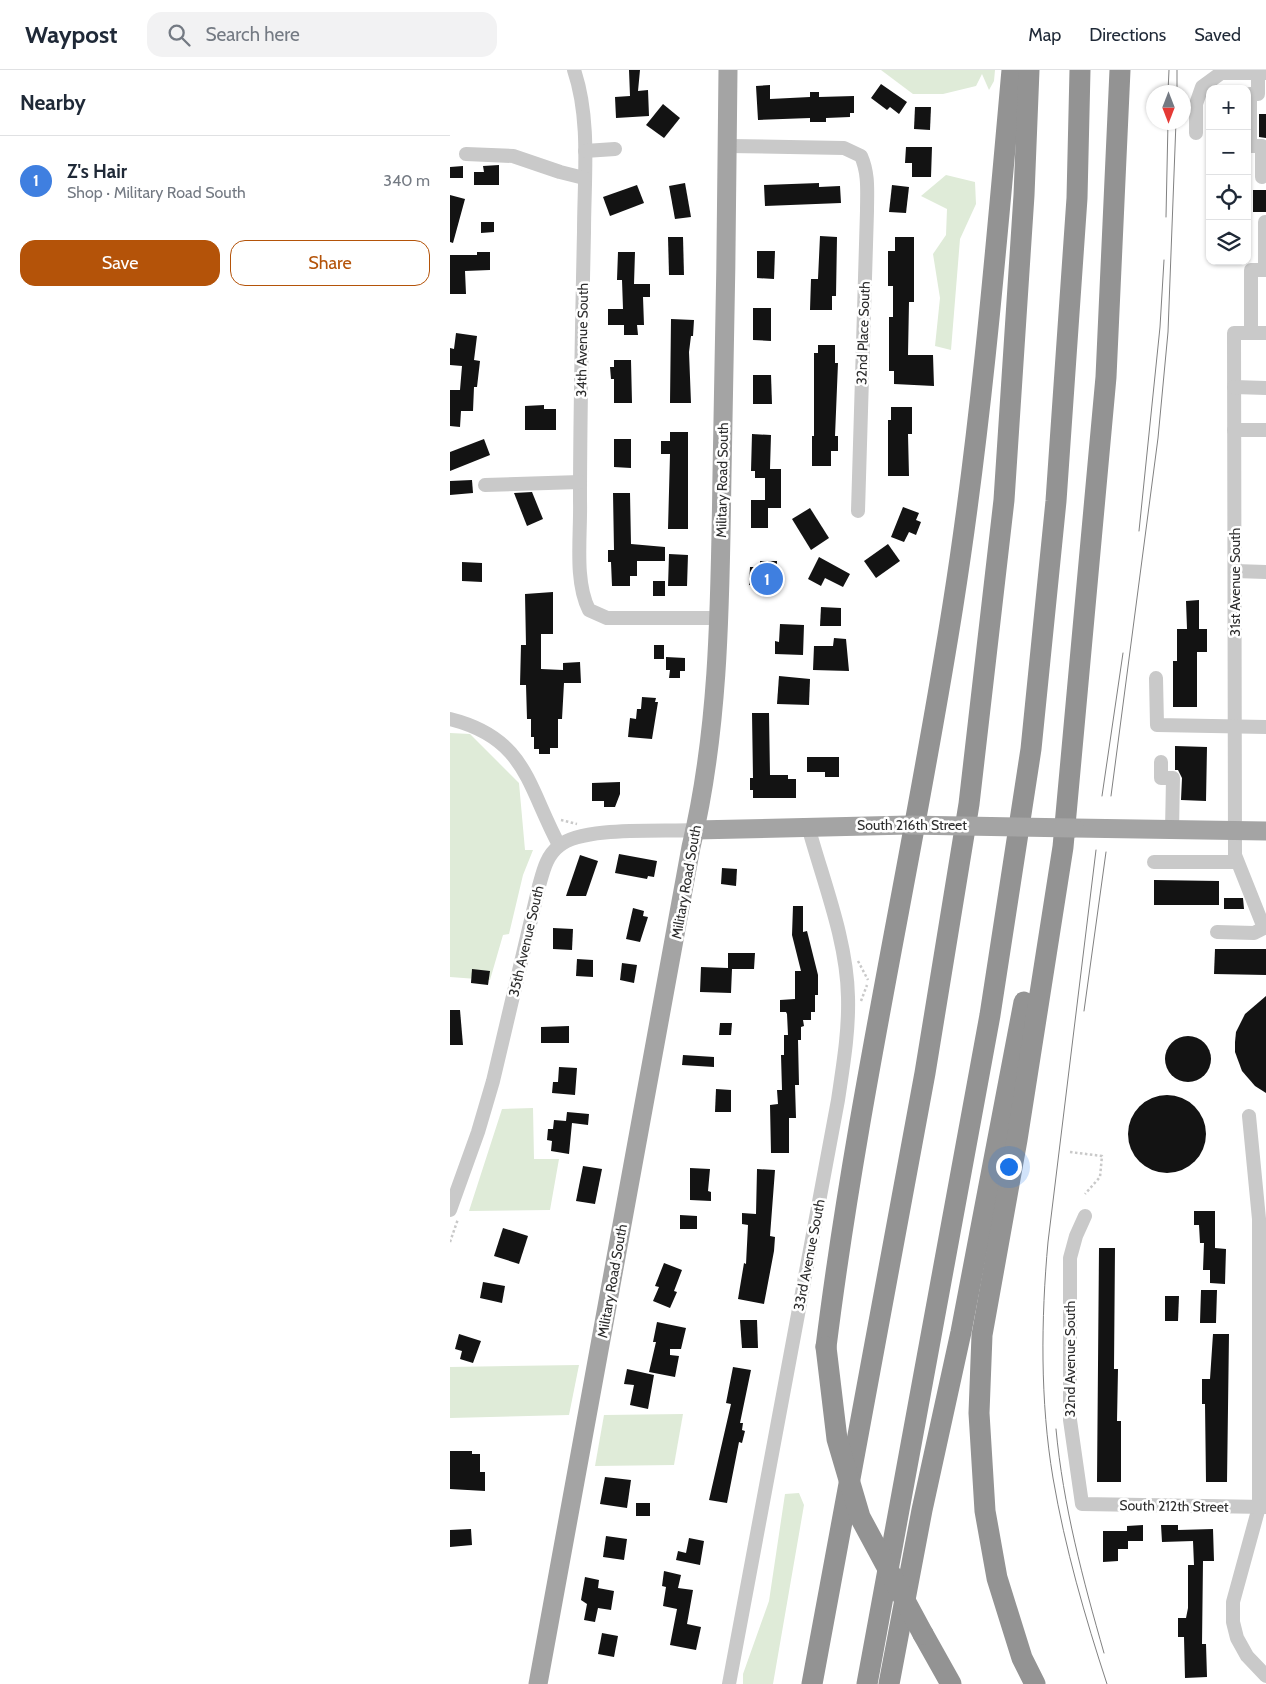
<!DOCTYPE html>
<html lang="en">
<head>
<meta charset="utf-8">
<style>
	:root { --surface:#fff; --page:#f2f2f3; --text:#1f2937; --muted:#747a83; --line:#e0e1e3; --accent:#b45309 }
	body { margin:0; font-family:Cabin,sans-serif; background:var(--page); color:var(--text) }
	.controls { position:absolute; right:15px; top:15px; display:grid; overflow:hidden; border-radius:10px; box-shadow:0 1px 4px #0004 }
	.controls button { width:45px; height:45px; display:grid; place-items:center; padding:0; border:0; border-bottom:1px solid var(--line); background:var(--surface); color:var(--text); font:25px sans-serif }
	.compass { position:absolute; left:696px; top:15px; width:45px; height:45px; border-radius:50%; background:var(--surface); box-shadow:0 1px 4px #0004; rotate:180deg }
	.you { position:absolute; left:558px; top:1096px; width:18px; height:18px; margin:-12px; border:4px solid #fff; border-radius:50%; background:#1a73e8; box-shadow:0 0 0 8px #1a73e833 }
	.badge { display:grid; place-items:center; width:32px; height:32px; border-radius:50%; background:var(--accent); color:#fff; font-size:16px; font-weight:700 }
	.pin { position:absolute; translate:-50% -50%; border:2px solid #fff; box-shadow:0 1px 5px #0006 }
	.list { margin:0; padding:0; list-style:none }
	h2 { display:flex; justify-content:space-between; align-items:center; height:65px; margin:0; padding:0 20px; font-size:21px }
	h2 small { font-size:16px; font-weight:400; color:var(--muted) }
	.list li { display:grid; grid-template-columns:32px 1fr auto; gap:15px; align-items:center; box-sizing:border-box; height:90px; padding:0 20px; border-top:1px solid var(--line) }
	.list b { display:block; font-size:19px; white-space:nowrap }
	.list p { margin:0; font-size:16px; white-space:nowrap; color:var(--muted) }
	.list em { font-size:16px; font-style:normal; color:var(--muted) }
	.actions { display:flex; gap:10px; padding:15px 20px }
	.actions a { flex:1; padding:11px 0; border:1px solid var(--accent); border-radius:15px; text-align:center; font-size:18px; color:var(--accent) }
	.actions .main { background:var(--accent); color:#fff }
	.icon { flex:none; width:28px; height:28px; fill:none; stroke:currentColor; stroke-width:2; stroke-linecap:round; stroke-linejoin:round }
	.map { position:relative; flex:none; width:816px; height:1614px; overflow:hidden }
	header { display:flex; align-items:center; gap:30px; box-sizing:border-box; height:70px; padding:0 25px; background:var(--surface); border-bottom:1px solid var(--line) }
	header strong { font-size:24px }
	nav { display:flex; gap:28px; margin-inline-start:auto; font-size:18px }
	.search { width:350px; height:45px; background:var(--page); display:flex; align-items:center; gap:12px; box-sizing:border-box; padding:0 18px; border-radius:15px; color:var(--muted); font-size:19px }
	main { display:flex }
	aside { flex:1; background:var(--surface) }
	.map>svg:first-child { display:block }
</style>
</head>
<body>
<header>
<strong>Waypost</strong>
<div class="search"><svg class="icon" aria-label="search" viewBox="0 0 24 24"><circle cx="10" cy="10" r="6"/><path d="M15 15l6 6"/></svg>Search here</div>
<nav><a>Map</a><a>Directions</a><a>Saved</a></nav>
</header>
<main>
<aside>
<h2>Nearby<small></small></h2>
<ul class="list">
<li><span class="badge" style="background:#3f7fe0">1</span><div><b>Z's Hair</b><p>Shop · Military Road South</p></div><em>340 m</em></li>
</ul>
<div class="actions"><a class="main">Save</a><a>Share</a></div>
</aside>
<div class="map">
<svg width="816" height="1614" viewBox="0 0 816 1614">
	<rect width="100%" height="100%" fill="#fff"/>
	<g fill="#dfebd8">
		<path d="M431,0H545L544,11L539,20L532,4L526,16L493,24H463Z"/>
		<path d="M496,105L525,112L526,134L510,169L501,280L485,276L490,228L483,184L496,165L497,139L471,126Z"/>
		<path d="M0,663L20,664L69,713L75,780H83L73,805L59,864L53,865L40,910L0,907Z"/>
		<path d="M83,1038L84,1089H109L100,1140L19,1141L52,1039Z"/>
		<path d="M129,1295L119,1345L0,1348V1297Z"/>
		<path d="M233,1344L224,1395L145,1396L154,1345Z"/>
		<path d="M349,1423L354,1435L323,1614H293V1604L319,1531L335,1424Z"/>
	</g>
	<g fill="#131313">
		<path d="M179,0H190L188,21L198,20L199,46L166,48L165,27L180,26Z"/>
		<path d="M431,14L457,32L449,44L440,37L437,40L421,28Z"/>
		<path d="M320,15V29L360,27V22H369V27L404,26V43H400V47L376,48V52H360V48L308,50L306,16Z"/>
		<path d="M213,34L230,48L214,68L196,55Z"/>
		<path d="M465,37H481L480,60L464,59Z"/>
		<path d="M809,44H816V68L809,67Z"/>
		<path d="M456,77H482L481,107H462V93H455Z"/>
		<path d="M49,95V115H24V102H34L33,96Z"/>
		<path d="M13,96V108H0V97Z"/>
		<path d="M235,113L241,147L225,149L219,116Z"/>
		<path d="M369,113V117L390,116L391,133L315,136L314,115Z"/>
		<path d="M187,115L194,133L160,146L153,127Z"/>
		<path d="M442,115L459,117L456,143L439,142Z"/>
		<rect x="803" y="120" width="13" height="22"/>
		<path d="M0,125L15,129L3,173L0,172Z"/>
		<path d="M31,152H44V162L31,163Z"/>
		<path d="M370,166L387,167L386,226H382V240H360L361,209H368Z"/>
		<path d="M218,167H233L234,205H219Z"/>
		<path d="M445,167H464V232H459L458,285H483L484,316L444,314V301H439V247H443V216H438V181H445Z"/>
		<path d="M307,181H325L324,209L307,208Z"/>
		<path d="M27,182H40V200L15,201L16,224H0V185H27Z"/>
		<path d="M168,182H185L184,214H200V227H193L194,255H187L188,265H174V255H158V239H173L172,210H167Z"/>
		<path d="M303,238H321V271L303,270Z"/>
		<path d="M221,249L244,250L243,266H241L239,282L241,333H220Z"/>
		<path d="M6,263L27,266L24,290L30,291L27,317H24L23,341H11L10,357L0,356V320H10L12,296L0,295V278L4,279Z"/>
		<path d="M368,275H385V293H388L385,366H388V381H381V396H362V366H364V283H368Z"/>
		<path d="M164,290H181L182,333H164V309H161L160,297H164Z"/>
		<path d="M303,305H321L322,334H303Z"/>
		<path d="M94,335V339H106V360H75V336Z"/>
		<path d="M441,337H462V364H458L459,406H438V350H441Z"/>
		<path d="M220,362H238V459H218L220,384H211V371H220Z"/>
		<path d="M302,364L321,365L320,399H331V438H318V458H301V430H315V408H305V401H301Z"/>
		<path d="M34,369L40,385L0,401V382Z"/>
		<path d="M164,369H181V398L164,397Z"/>
		<path d="M22,410L23,423L0,425V411Z"/>
		<path d="M82,422L93,449L77,456L64,423Z"/>
		<path d="M163,423H180L181,474L215,477V491H187V506H180V516H162L161,492H158V480H164Z"/>
		<path d="M453,437L469,443L466,450L471,452L466,465L459,462L454,472L441,467Z"/>
		<path d="M360,438L379,468L361,480L342,449Z"/>
		<path d="M438,474L450,491L426,508L414,491Z"/>
		<path d="M219,484L238,485L237,516H218Z"/>
		<path d="M369,487L400,504L393,517L375,508L371,516L358,509Z"/>
		<path d="M310,491H327V509H320V523H308V516L299,515L300,497H310Z"/>
		<path d="M12,492L32,493V512L12,511Z"/>
		<rect x="203" y="511" width="12" height="15"/>
		<path d="M103,522V564H91V599L113,600V593L130,592L131,613H114L112,649H108V678H100V684H89V679H84V667H81V649H77L76,615H70L71,575H76L75,524Z"/>
		<path d="M749,530V559H757V582H747V637H723V591H727V559H737L736,531Z"/>
		<path d="M371,537L391,538V556H370Z"/>
		<path d="M330,554L354,555L353,585L325,584V571L329,572Z"/>
		<path d="M384,568L396,569L399,601L363,600L364,576H383Z"/>
		<rect x="204" y="575" width="10" height="14"/>
		<path d="M216,587L235,588V601H230V608H219L220,600H216Z"/>
		<path d="M329,606L360,609L359,635L327,634Z"/>
		<path d="M192,627L206,628L205,632H208L202,669L178,667L180,648L186,649L187,639H191Z"/>
		<path d="M302,643H319L320,705H338V709H346V728H303V720H300V708H303Z"/>
		<path d="M725,676L757,677L756,731L731,730L732,708L728,700H725Z"/>
		<path d="M357,687H389V707H375V702H357Z"/>
		<path d="M170,712V724L165,737H154V731H142V713Z"/>
		<path d="M169,784L207,791L204,807L198,806L197,809L165,803Z"/>
		<path d="M130,785L148,791L136,826H116Z"/>
		<path d="M272,798L287,799L286,816L271,814Z"/>
		<path d="M704,810L769,811V835H704Z"/>
		<path d="M774,828H793L794,839H774Z"/>
		<path d="M343,836H353V862L357,861L368,905V925H365V942H361V950H353L354,956L351,957V970H348L349,1015H345L346,1048H339V1083H321L320,1035L328,1034L327,1020H332L331,985H334V965H338L337,944L336,942H330V930L345,929V901H351L342,865Z"/>
		<path d="M183,838L194,841L193,846L198,847L190,872L176,869Z"/>
		<path d="M103,858L123,859L122,880L103,879Z"/>
		<path d="M765,879H816V905L764,904Z"/>
		<path d="M278,883H305L304,899H282L281,923L250,922L251,897L278,898Z"/>
		<path d="M127,889L143,890V907L126,906Z"/>
		<path d="M172,893L187,895L184,913L170,910Z"/>
		<path d="M22,899L40,901L38,915L21,913Z"/>
		<path d="M816,926V1023L805,1016L792,1001L785,982V972L786,962L795,944Z"/>
		<path d="M0,940H10L13,975H0Z"/>
		<path d="M270,953H282L281,965H269Z"/>
		<path d="M119,956V973H91V957Z"/>
		<circle cx="738" cy="989" r="23"/>
		<path d="M233,985L264,987V997L232,995Z"/>
		<path d="M109,997L127,998L125,1025L102,1023L103,1012H108Z"/>
		<path d="M266,1019L281,1020V1042H265Z"/>
		<circle cx="717" cy="1064" r="39"/>
		<path d="M117,1042L139,1044L138,1055L122,1053L119,1084L101,1081L102,1071L97,1070L98,1059H103L104,1050L116,1051Z"/>
		<path d="M133,1096L152,1099L145,1134L126,1131Z"/>
		<path d="M240,1098L260,1099L258,1121L261,1122V1131L240,1130Z"/>
		<path d="M307,1099L325,1100L320,1166L325,1167L324,1181L314,1234L288,1229L294,1193L296,1194L298,1155L292,1154V1143L306,1144Z"/>
		<path d="M744,1141H765V1178L776,1179L775,1214L760,1213V1200H753L754,1173H750L749,1155H744Z"/>
		<path d="M230,1145L247,1146V1159H230Z"/>
		<path d="M53,1158L78,1166L69,1194L44,1186Z"/>
		<path d="M649,1178H665L664,1299H668L667,1351H671V1412H647Z"/>
		<path d="M214,1193L232,1200L224,1221L227,1222L220,1238L203,1231L209,1217L205,1216Z"/>
		<path d="M33,1212L55,1216L52,1233L30,1228Z"/>
		<path d="M751,1220H767L766,1253H750Z"/>
		<path d="M715,1226H729L728,1251H715Z"/>
		<path d="M290,1250H307L308,1278H292Z"/>
		<path d="M207,1252L236,1258L231,1279H220V1285L229,1286L225,1307L199,1302L206,1272H203Z"/>
		<path d="M9,1264L31,1271L23,1293L10,1289L12,1281L5,1279Z"/>
		<path d="M763,1264H779L777,1412H756L755,1334H752V1309H760Z"/>
		<path d="M283,1297L301,1300L290,1353H293L292,1360L295,1361L292,1373L289,1372L277,1433L259,1430L281,1334L276,1333Z"/>
		<path d="M177,1299L204,1305L198,1339L180,1335L184,1315L174,1314Z"/>
		<path d="M0,1381H22V1384H30V1402H35V1421L0,1419Z"/>
		<path d="M155,1407L181,1410L177,1438L150,1434Z"/>
		<rect x="186" y="1433" width="14" height="13"/>
		<path d="M693,1455V1471H678V1479H668V1491L653,1492V1461H677V1456Z"/>
		<path d="M711,1455H728V1460L763,1459L764,1491H753L752,1574H756L757,1607L735,1608L734,1567H728V1548H736L738,1538V1495H744L743,1471L712,1472Z"/>
		<path d="M21,1459L22,1475L0,1477V1460Z"/>
		<path d="M156,1466L177,1469L174,1490L153,1487Z"/>
		<path d="M239,1468L254,1471L250,1495L226,1490L228,1481L236,1483Z"/>
		<path d="M214,1501L231,1505L228,1518L243,1520L237,1554L251,1557L246,1580L220,1575L227,1539L213,1536L216,1517L212,1516Z"/>
		<path d="M135,1507L149,1510L148,1518L164,1521L161,1540L148,1538L145,1552L134,1550L137,1534L131,1530Z"/>
		<path d="M152,1563L168,1566L164,1587L148,1584Z"/>
	</g>
	<g fill="none" stroke-linecap="round" stroke-linejoin="round">
		<g stroke="#c9c9c9" stroke-width="2.5" stroke-dasharray="2.5 2.5" stroke-linecap="butt">
			<path d="M111,750L127,754"/>
			<path d="M408,891L418,910"/>
			<path d="M411,931L417,915"/>
			<path d="M620,1082L652,1086L650,1107L635,1124"/>
			<path d="M0,1172L8,1149"/>
		</g>
		<g stroke="#c9c9c9" stroke-width="14">
			<path d="M124,0C141,50 134,109 134,162C132,252 130,342 130,431C131,464 124,511 139,540L157,548H270"/>
			<path d="M808,3V24H800V76H812V107"/>
			<path d="M746,63V34L752,17L771,3H815"/>
			<path d="M278,76L394,78L411,86C419,104 417,122 417,141L408,441"/>
			<path d="M135,81L165,79"/>
			<path d="M16,84L63,86L110,102L134,108"/>
			<path d="M801,263V200H815V152"/>
			<path d="M816,263H784L785,785L814,858H816"/>
			<path d="M784,317L816,318"/>
			<path d="M784,360H816"/>
			<path d="M35,415L130,412"/>
			<path d="M785,501L816,502"/>
			<path d="M706,608L707,655L816,657"/>
			<path d="M0,649C76,668 77,715 109,775"/>
			<path d="M711,692V708H723L722,761"/>
			<path d="M704,792H786"/>
			<path d="M767,862L804,863L814,858"/>
			<path d="M799,1046L809,1149V1437L783,1532V1552L787,1568L797,1586L816,1606"/>
			<path d="M0,1140L28,1062L43,1011L89,816C93,802 96,786 109,776C132,756 213,762 245,760"/>
			<path d="M635,1146L626,1166L620,1188V1350L632,1434L816,1437"/>
			<path d="M279,1614L388,1030C393,996 399,962 398,927C397,870 373,811 358,756"/>
		</g>
		<g stroke="#a4a4a4" stroke-width="19">
			<path d="M624,758L816,761"/>
			<path d="M245,760L459,755"/>
			<path d="M88,1614L241,777C270,656 270,528 272,404C275,269 277,135 278,0"/>
		</g>
		<g stroke="#939393" stroke-width="21">
			<path d="M376,1277C407,1028 464,783 503,535C531,358 546,179 562,0"/>
			<path d="M473,1564L501,1614"/>
			<path d="M362,1614L475,1003L519,734L554,430L574,125L579,0"/>
			<path d="M417,1614L540,945L581,679L606,431L627,128L630,0"/>
			<path d="M439,1614L472,1440L511,1262L574,932"/>
			<path d="M585,1614L572,1588L547,1508L535,1441L529,1343L532,1265L567,1070L613,777L656,307L670,0"/>
		</g>
		<g stroke="#818181" stroke-width="1">
			<path d="M718,22L719,0"/>
			<path d="M727,22V0"/>
			<path d="M716,147L718,52"/>
			<path d="M689,461L710,257L714,190"/>
			<path d="M652,726L673,583"/>
			<path d="M661,726L708,368L718,262L726,52"/>
			<path d="M646,780L598,1172C591,1249 590,1331 603,1408C615,1478 635,1547 657,1614"/>
			<path d="M634,941L656,782"/>
			<path d="M606,1359C613,1435 633,1510 654,1583"/>
		</g>
		<path stroke="#a4a4a4" stroke-width="19" d="M459,755L624,758"/>
		<path stroke="#939393" stroke-width="21" d="M376,1277L387,1369L410,1447L473,1564"/>
	</g>
	<g text-anchor="middle" stroke-width="5" stroke-linejoin="round" paint-order="stroke">
		<g font-size="14" fill="#2c2c2c" stroke="#fff">
			<text transform="translate(413 263) rotate(-88)" y="5">32nd Place South</text>
			<text transform="translate(132 270) rotate(-89)" y="5">34th Avenue South</text>
			<text transform="translate(272 410) rotate(-89)" y="5">Military Road South</text>
			<text transform="translate(785 512) rotate(-90)" y="5">31st Avenue South</text>
			<text x="462" y="760">South 216th Street</text>
			<text transform="translate(236 812) rotate(-80)" y="5">Military Road South</text>
			<text transform="translate(76 871) rotate(-77)" y="5">35th Avenue South</text>
			<text transform="translate(359 1185) rotate(-79)" y="5">33rd Avenue South</text>
			<text transform="translate(162 1211) rotate(-80)" y="5">Military Road South</text>
			<text transform="translate(620 1289) rotate(-90)" y="5">32nd Avenue South</text>
			<text transform="translate(724 1436) rotate(1)" y="5">South 212th Street</text>
		</g>
	</g>
</svg>
<div class="controls">
<button>+</button>
<button>−</button>
<button><svg class="icon" aria-label="locate" viewBox="0 0 24 24"><circle cx="12" cy="12" r="6"/><path d="M12 2v4M12 18v4M2 12h4M18 12h4"/></svg></button>
<button><svg class="icon" aria-label="layers" viewBox="0 0 24 24"><path d="M12 4l9 5-9 5-9-5zM3 14l9 5 9-5"/></svg></button>
</div>
<svg class="compass" viewBox="-18 -18 36 36"><path d="M0-13l5 13h-10z" fill="#e53935"/><path d="M0 13l5-13h-10z" fill="#747a83"/></svg>
<div class="you"></div>
<div class="pin badge" style="left:317px;top:509px;background:#3f7fe0">1</div>
</div>
</main>
</body>
</html>
